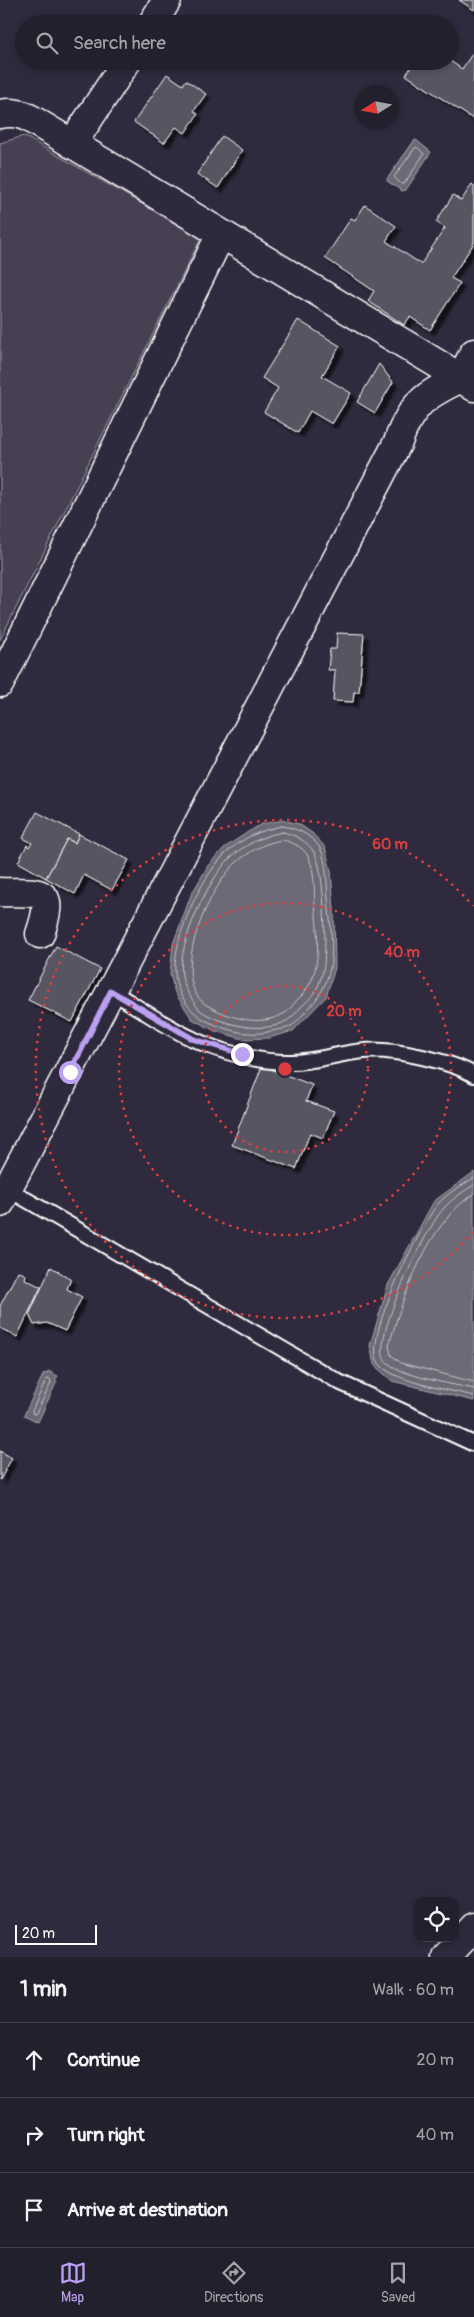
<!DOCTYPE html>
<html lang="en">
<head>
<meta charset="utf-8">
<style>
	:root { --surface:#23202e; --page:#2b2836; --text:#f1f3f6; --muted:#a3a3aa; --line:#403e4a; --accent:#bca0f2 }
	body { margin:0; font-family:Pangolin,sans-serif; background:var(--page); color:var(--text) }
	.controls { position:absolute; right:15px; bottom:15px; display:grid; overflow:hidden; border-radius:10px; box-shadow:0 2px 8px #0003 }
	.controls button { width:45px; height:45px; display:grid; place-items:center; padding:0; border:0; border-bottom:1px solid var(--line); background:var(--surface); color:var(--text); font:25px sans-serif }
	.compass { position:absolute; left:354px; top:85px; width:45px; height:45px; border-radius:50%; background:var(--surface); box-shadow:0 2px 8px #0003; rotate:259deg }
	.scale { position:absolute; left:15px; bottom:12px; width:82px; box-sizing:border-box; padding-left:5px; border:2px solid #fff; border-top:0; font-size:14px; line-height:18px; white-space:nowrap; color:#fff; -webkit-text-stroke:4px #2f2a3d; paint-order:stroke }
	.stop { position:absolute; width:15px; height:15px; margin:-11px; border:4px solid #bca0f2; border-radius:50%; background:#fff }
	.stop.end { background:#bca0f2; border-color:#fff; box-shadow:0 1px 5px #0008 }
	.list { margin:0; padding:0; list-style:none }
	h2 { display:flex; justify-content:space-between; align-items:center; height:65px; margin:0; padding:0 20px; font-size:21px }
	h2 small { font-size:16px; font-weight:400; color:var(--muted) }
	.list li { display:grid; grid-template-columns:32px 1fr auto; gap:15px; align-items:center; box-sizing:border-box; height:75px; padding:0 20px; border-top:1px solid var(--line) }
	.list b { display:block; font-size:19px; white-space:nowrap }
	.list em { font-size:16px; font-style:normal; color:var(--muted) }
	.icon { flex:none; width:28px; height:28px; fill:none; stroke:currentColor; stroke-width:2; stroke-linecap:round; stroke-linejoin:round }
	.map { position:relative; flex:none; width:474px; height:1957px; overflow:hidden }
	.search { position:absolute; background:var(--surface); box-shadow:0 2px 8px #0003; left:15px; right:15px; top:15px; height:55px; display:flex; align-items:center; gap:12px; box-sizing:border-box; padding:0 18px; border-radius:28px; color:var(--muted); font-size:19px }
	.sheet { height:290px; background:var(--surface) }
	nav { display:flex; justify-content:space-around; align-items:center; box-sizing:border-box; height:70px; border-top:1px solid var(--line); background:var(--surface); font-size:14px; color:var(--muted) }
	nav a { display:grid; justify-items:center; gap:2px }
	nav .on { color:var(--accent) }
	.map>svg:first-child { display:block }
</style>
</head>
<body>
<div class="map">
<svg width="474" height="1957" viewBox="0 0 474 1957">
	<defs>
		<filter id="shadow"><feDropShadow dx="4.5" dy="4.5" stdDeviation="1" flood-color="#0009"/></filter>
	</defs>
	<rect width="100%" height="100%" fill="#2f2a3d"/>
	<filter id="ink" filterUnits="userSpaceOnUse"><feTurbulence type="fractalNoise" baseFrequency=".02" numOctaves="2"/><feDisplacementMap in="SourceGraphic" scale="10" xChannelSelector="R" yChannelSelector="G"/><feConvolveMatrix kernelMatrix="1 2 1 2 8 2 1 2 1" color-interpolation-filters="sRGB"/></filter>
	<g filter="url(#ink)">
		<path fill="#464152" stroke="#a2a0a8" d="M24,136L201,238L0,640V143Z"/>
		<g fill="#6d6a77" stroke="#a7a6ad">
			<path d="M416,140L431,152L406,190L402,191L387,181V179L414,141Z"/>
			<path d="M283,820L299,824L312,833L325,847L331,871L334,909L335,968L326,997L293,1031L269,1038L243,1039L215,1031L192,1019L175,993L170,974L173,944L191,895L209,864L224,848L248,832L262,824Z"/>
			<path d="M474,1172V1401L392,1381L374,1365L370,1345L388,1285L434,1201Z"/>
			<path d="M48,1371L58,1376L55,1380L57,1381L38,1422L24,1415L44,1373L47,1374Z"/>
		</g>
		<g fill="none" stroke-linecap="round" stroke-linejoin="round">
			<g stroke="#c5c3c9" stroke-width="1">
				<path d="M418,148L424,154L404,184H401L394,177L415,148Z"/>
				<path d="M282,826C297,828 311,835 320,848C327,860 327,887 328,900C330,921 334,947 330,968C326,986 319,998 307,1010C302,1015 297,1023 291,1026C287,1029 281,1029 276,1030C252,1037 230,1032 207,1021C190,1013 176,993 175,973C173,937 200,879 225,854C241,838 261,830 282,826Z"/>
				<path d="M283,832C295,835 307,841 314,852C325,869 326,943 324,965C323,972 320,983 316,990C314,996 306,1002 301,1007C297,1011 293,1017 288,1020C266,1035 222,1025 201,1011C197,1008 195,1003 192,999C187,991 183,985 182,975C177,944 208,880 230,858C244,845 264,835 283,832Z"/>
				<path d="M283,840C292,842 303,847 308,856C315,869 314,890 315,905C317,924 319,946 316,965C313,981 307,991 296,1001C293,1005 288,1012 283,1014C260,1027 231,1018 210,1007C164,984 209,887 236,863C249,851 266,842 283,840Z"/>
				<path d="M474,1178C462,1185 446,1194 437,1205C420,1228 363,1337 378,1362C390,1382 452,1390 474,1396"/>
				<path d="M474,1185C464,1191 452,1199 444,1208C427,1226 370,1341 385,1360C397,1376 453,1384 474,1389"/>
				<path d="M474,1194C429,1221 402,1298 389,1346L391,1355L401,1363L474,1382"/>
				<path d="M50,1379L51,1383L36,1413L33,1414L32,1411L46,1380Z"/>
			</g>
		</g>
		<g fill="#595564" stroke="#fff" filter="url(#shadow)">
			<path d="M459,0H474V10Z"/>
			<path d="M474,51L473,119L406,75L415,61H450L462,69Z"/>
			<path d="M167,74L183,85L186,80L206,94L194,111L198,114L185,133L176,127L164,143L134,122Z"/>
			<path d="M222,136L242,150L218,188L197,174Z"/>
			<path d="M472,184L474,186V243L451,278L460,283L430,330L410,317L404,325L368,301L374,291L325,258L351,218L355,220L365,205L396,226L386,241L421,264L445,228L436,222L453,195L461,201Z"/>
			<path d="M298,320L340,346L322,376L351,393L332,424L310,411L298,433L264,412L278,388L262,378Z"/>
			<path d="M379,364L393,382L375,413L357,402Z"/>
			<path d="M337,633L364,634L359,692H354L353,702L333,701L335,670H328L330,649H336Z"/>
			<path d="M37,812L79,834L75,843L67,839L46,878L18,862L27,845L29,847L32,843L23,838Z"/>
			<path d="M79,834L129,860L112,890L84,875L75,894L46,878L67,839L75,843Z"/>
			<path d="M56,946L100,969L72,1022L28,1000Z"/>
			<path d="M262,1066L312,1085L306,1101L334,1111L323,1138L310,1133L296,1169L232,1145Z"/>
			<path d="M51,1267L71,1279L67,1289L82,1297L65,1331L47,1323L34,1325L29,1315Z"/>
			<path d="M18,1271L26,1275L25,1279L41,1287L17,1337L0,1328V1306Z"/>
			<path d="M0,1451L12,1458L0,1480Z"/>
		</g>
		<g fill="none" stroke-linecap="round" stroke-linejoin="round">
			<g stroke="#fff" stroke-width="18">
				<g id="service">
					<path d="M111,991C138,1007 164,1026 193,1039C220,1052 258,1062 288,1062C314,1063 338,1053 364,1051C391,1048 451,1061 474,1075"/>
					<path d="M8,1189L339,1382L474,1444"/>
				</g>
			</g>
			<g stroke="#fff" stroke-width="31">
				<g id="minor">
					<path d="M152,24L167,0"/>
					<path d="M0,114C12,112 20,113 31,119L461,378"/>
					<path d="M72,144L127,61"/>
					<path d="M474,353L461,378L474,387"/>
					<path d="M0,683L221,234"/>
					<path d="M0,892C39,894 57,884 40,934"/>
					<path d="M0,1203L398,442C411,404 425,395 461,378"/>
				</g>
			</g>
			<g stroke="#fff" stroke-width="31">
				<path id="trunk" d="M446,1957L474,1927"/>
			</g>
			<use href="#service" stroke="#2f2a3d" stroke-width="14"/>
			<use href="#minor" stroke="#2f2a3d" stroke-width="28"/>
			<use href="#trunk" stroke="#2f2a3d" stroke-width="28"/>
		</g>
	</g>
	<g fill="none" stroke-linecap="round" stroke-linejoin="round" filter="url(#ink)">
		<path stroke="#bca0f2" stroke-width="6" d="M70,1072L111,991L193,1039L242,1054"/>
	</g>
	<g fill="none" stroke="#da3e3e" stroke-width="2.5" stroke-dasharray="2.5 5">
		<circle cx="285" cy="1069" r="83"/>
		<circle cx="285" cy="1069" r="166"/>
		<path d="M473 1232A249 249 0 1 1 473 906"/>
	</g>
	<circle cx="285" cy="1069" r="8" fill="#da3e3e" stroke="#2f2a3d" stroke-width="2.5"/>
	<g font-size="15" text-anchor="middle" font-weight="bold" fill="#da3e3e" stroke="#2f2a3d" stroke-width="4" stroke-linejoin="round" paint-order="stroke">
		<text x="390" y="849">60 m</text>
		<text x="402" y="957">40 m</text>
		<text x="344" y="1016">20 m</text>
	</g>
</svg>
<div class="controls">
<button><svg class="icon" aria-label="locate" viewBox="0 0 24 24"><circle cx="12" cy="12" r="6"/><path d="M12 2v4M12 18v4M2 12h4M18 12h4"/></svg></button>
</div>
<svg class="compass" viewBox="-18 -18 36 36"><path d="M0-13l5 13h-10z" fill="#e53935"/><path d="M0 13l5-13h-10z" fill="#a3a3aa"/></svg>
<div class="scale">20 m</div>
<div class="stop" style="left:70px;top:1072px"></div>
<div class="stop end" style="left:242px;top:1054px"></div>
<div class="search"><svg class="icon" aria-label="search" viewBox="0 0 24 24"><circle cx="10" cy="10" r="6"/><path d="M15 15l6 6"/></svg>Search here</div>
</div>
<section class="sheet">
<h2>1 min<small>Walk · 60 m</small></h2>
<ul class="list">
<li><svg class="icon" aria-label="ahead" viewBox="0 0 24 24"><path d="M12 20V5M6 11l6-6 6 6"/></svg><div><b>Continue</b></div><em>20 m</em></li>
<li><svg class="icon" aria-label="right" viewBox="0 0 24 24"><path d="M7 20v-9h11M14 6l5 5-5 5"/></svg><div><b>Turn right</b></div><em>40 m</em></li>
<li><svg class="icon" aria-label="arrive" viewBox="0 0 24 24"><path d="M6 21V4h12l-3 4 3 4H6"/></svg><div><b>Arrive at destination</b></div></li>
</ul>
</section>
<nav>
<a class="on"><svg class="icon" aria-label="map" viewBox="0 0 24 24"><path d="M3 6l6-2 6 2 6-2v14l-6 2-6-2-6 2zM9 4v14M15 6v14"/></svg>Map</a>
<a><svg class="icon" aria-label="directions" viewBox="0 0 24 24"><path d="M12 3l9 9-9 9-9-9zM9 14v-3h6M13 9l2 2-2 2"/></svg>Directions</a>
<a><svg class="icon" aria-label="saved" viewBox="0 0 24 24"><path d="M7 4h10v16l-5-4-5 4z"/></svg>Saved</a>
</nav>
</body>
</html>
